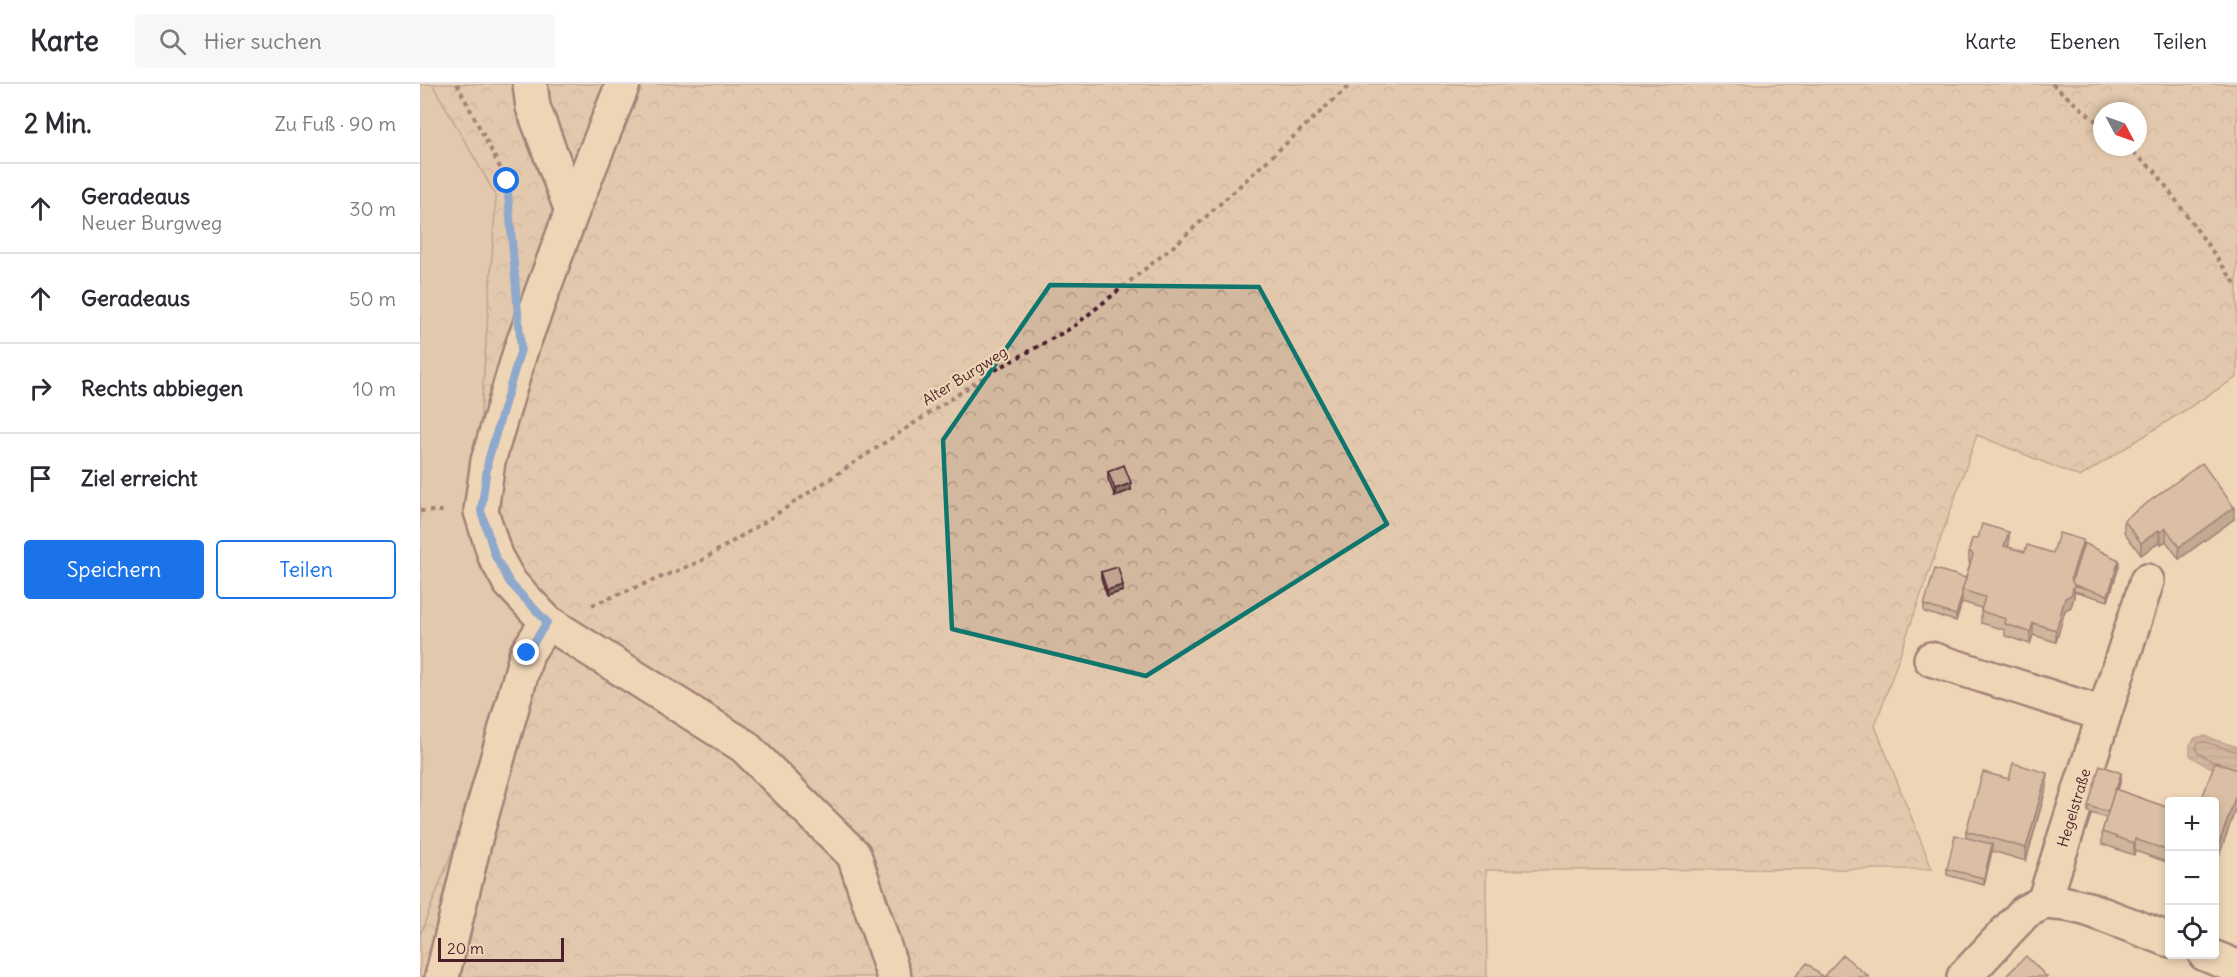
<!DOCTYPE html>
<html lang="de">
<head>
<meta charset="utf-8">
<style>
	:root { --surface:#fff; --page:#f7f7f7; --text:#2b2b33; --muted:#7c7c81; --line:#e1e1e2; --accent:#1a73e8 }
	body { margin:0; font-family:Delius,sans-serif; background:var(--page); color:var(--text) }
	.controls { position:absolute; right:18px; bottom:18px; display:grid; overflow:hidden; border-radius:6px; box-shadow:0 3px 9px #0003 }
	.controls button { width:54px; height:54px; display:grid; place-items:center; padding:0; border:0; border-bottom:2px solid var(--line); background:var(--surface); color:var(--text); font:30px sans-serif }
	.compass { position:absolute; left:1673px; top:18px; width:54px; height:54px; border-radius:50%; background:var(--surface); box-shadow:0 3px 9px #0003; rotate:131deg }
	.scale { position:absolute; left:18px; bottom:15px; width:126px; box-sizing:border-box; padding-left:6px; border:3px solid #4a1f2b; border-top:0; font-size:16px; line-height:21px; white-space:nowrap; color:#4a1f2b; -webkit-text-stroke:4px #eed6b6; paint-order:stroke }
	.stop { position:absolute; width:18px; height:18px; margin:-14px; border:4px solid #1a73e8; border-radius:50%; background:#fff }
	.stop.end { background:#1a73e8; border-color:#fff; box-shadow:0 2px 6px #0008 }
	.list { margin:0; padding:0; list-style:none }
	h2 { display:flex; justify-content:space-between; align-items:center; height:78px; margin:0; padding:0 24px; font-size:26px }
	h2 small { font-size:20px; font-weight:400; color:var(--muted) }
	.list li { display:grid; grid-template-columns:39px 1fr auto; gap:18px; align-items:center; box-sizing:border-box; height:90px; padding:0 24px; border-top:2px solid var(--line) }
	.list b { display:block; font-size:22px; white-space:nowrap }
	.list p { margin:0; font-size:20px; white-space:nowrap; color:var(--muted) }
	.list em { font-size:20px; font-style:normal; color:var(--muted) }
	.actions { display:flex; gap:12px; padding:18px 24px }
	.actions a { flex:1; padding:14px 0; border:2px solid var(--accent); border-radius:6px; text-align:center; font-size:21px; color:var(--accent) }
	.actions .main { background:var(--accent); color:#fff }
	.icon { flex:none; width:33px; height:33px; fill:none; stroke:currentColor; stroke-width:2; stroke-linecap:round; stroke-linejoin:round }
	.map { position:relative; flex:none; width:1817px; height:893px; overflow:hidden }
	header { display:flex; align-items:center; gap:36px; box-sizing:border-box; height:84px; padding:0 30px; background:var(--surface); border-bottom:2px solid var(--line) }
	header strong { font-size:28px }
	nav { display:flex; gap:33px; margin-inline-start:auto; font-size:21px }
	.search { width:420px; height:54px; background:var(--page); display:flex; align-items:center; gap:15px; box-sizing:border-box; padding:0 21px; border-radius:6px; color:var(--muted); font-size:22px }
	main { display:flex }
	aside { flex:1; background:var(--surface) }
	.map>svg:first-child { display:block }
</style>
</head>
<body>
<header>
<strong>Karte</strong>
<div class="search"><svg class="icon" aria-label="search" viewBox="0 0 24 24"><circle cx="10" cy="10" r="6"/><path d="M15 15l6 6"/></svg>Hier suchen</div>
<nav><a>Karte</a><a>Ebenen</a><a>Teilen</a></nav>
</header>
<main>
<aside>
<h2>2 Min.<small>Zu Fuß · 90 m</small></h2>
<ul class="list">
<li><svg class="icon" aria-label="ahead" viewBox="0 0 24 24"><path d="M12 20V5M6 11l6-6 6 6"/></svg><div><b>Geradeaus</b><p>Neuer Burgweg</p></div><em>30 m</em></li>
<li><svg class="icon" aria-label="ahead" viewBox="0 0 24 24"><path d="M12 20V5M6 11l6-6 6 6"/></svg><div><b>Geradeaus</b></div><em>50 m</em></li>
<li><svg class="icon" aria-label="right" viewBox="0 0 24 24"><path d="M7 20v-9h11M14 6l5 5-5 5"/></svg><div><b>Rechts abbiegen</b></div><em>10 m</em></li>
<li><svg class="icon" aria-label="arrive" viewBox="0 0 24 24"><path d="M6 21V4h12l-3 4 3 4H6"/></svg><div><b>Ziel erreicht</b></div></li>
</ul>
<div class="actions"><a class="main">Speichern</a><a>Teilen</a></div>
</aside>
<div class="map">
<svg width="1817" height="893" viewBox="0 0 1817 893">
	<defs>
		<pattern id="forest-crowns" width="20" height="18" patternUnits="userSpaceOnUse" patternTransform="scale(1.5)"><rect width="20" height="18" fill="#d3b8a0"/><path d="M2 6a3 3 0 1 1 6 0M12 15a3 3 0 1 1 6 0" fill="none" stroke="#ad9583"/></pattern>
		<pattern id="water-rules" width="6" height="5" patternUnits="userSpaceOnUse" patternTransform="scale(1.5)"><rect width="6" height="5" fill="#af9081"/><path d="M0 2.5h6" fill="none" stroke="#90756a"/></pattern>
	</defs>
	<rect width="100%" height="100%" fill="#eed6b6"/>
	<filter id="ink" filterUnits="userSpaceOnUse"><feTurbulence type="fractalNoise" baseFrequency=".0167" numOctaves="2"/><feDisplacementMap in="SourceGraphic" scale="12" xChannelSelector="R" yChannelSelector="G"/><feConvolveMatrix kernelMatrix="1 2 1 2 8 2 1 2 1" color-interpolation-filters="sRGB"/></filter>
	<g filter="url(#ink)">
		<path fill="url(#forest-crowns)" stroke="#8e6c66" stroke-width="1.5" fill-rule="evenodd" d="M12,0H1817V293L1660,393L1557,351L1455,642L1512,785L1066,786L1067,893H0V851L117,546L56,401L76,112ZM1682,27H1718V63H1682Z"/>
		<path fill="#d3b8a0" stroke="#8e6c66" stroke-width="1.5" d="M0,0H12L76,112L56,401L117,546L0,851Z"/>
		<path fill="url(#water-rules)" stroke="#87635f" stroke-width="1.5" d="M1784,652L1817,663V690C1799,687 1784,683 1770,671V661L1775,654Z"/>
		<g fill="none" stroke-linecap="round" stroke-linejoin="round">
			<path stroke="#724c4d" stroke-width="1.5" d="M1793,678L1777,668L1776,663L1778,659L1785,658L1817,668"/>
			<g stroke="#4a1f2b" stroke-width="38">
				<g id="minor">
					<path d="M110,0L113,23L152,127"/>
					<path d="M203,0L152,127L101,265L68,377L61,427L75,472L90,499L127,538L324,662L434,771L474,893"/>
					<path d="M1511,575L1683,630"/>
					<path d="M1624,818L1727,497"/>
					<path d="M1785,870L1817,883"/>
					<path d="M22,893L56,751L107,569L127,538"/>
					<path d="M1544,893L1605,828L1624,818L1647,820L1668,825L1750,856"/>
				</g>
			</g>
			<g stroke="#4a1f2b" stroke-width="4" stroke-dasharray="4.5 4.5" stroke-linecap="butt">
				<path d="M37,0L87,97L93,172"/>
				<path d="M1632,0L1682,42"/>
				<path d="M1706,63L1735,87L1817,202"/>
				<path d="M0,427H24"/>
				<path d="M172,521L279,478L346,437L570,289L653,243L755,161L931,0"/>
			</g>
			<use href="#minor" stroke="#eed6b6" stroke-width="33"/>
		</g>
		<g fill="#a78e7d" stroke="#4a1f2b" stroke-width="1.5">
			<path d="M688,388L711,406L695,412L688,395Z"/>
			<path d="M1814,435L1759,475L1746,457L1741,460L1739,458L1721,471L1704,448V436Z"/>
			<path d="M1589,460L1588,463L1605,468L1633,469L1663,462L1699,482L1688,517L1654,507V513L1651,523L1645,526L1636,558L1613,551L1610,560L1585,552V546L1561,539V524L1542,518L1536,537L1504,528V521L1546,494L1550,480L1549,478V466Z"/>
			<path d="M681,488L703,507L687,512L681,494Z"/>
			<path d="M1589,695L1627,701L1606,777L1572,767L1564,801L1527,791V785L1546,754V747Z"/>
			<path d="M1701,695L1698,706L1749,724V779L1715,767L1714,771L1682,760V748L1686,734L1668,728V722Z"/>
		</g>
		<g fill="#887466" stroke="#4a1f2b" stroke-width="1.5">
			<path d="M711,399V406L695,412V405Z"/>
			<path d="M1814,423V435L1759,475V463Z"/>
			<path d="M1746,444V457L1741,460V448Z"/>
			<path d="M1739,446V458L1721,471V459Z"/>
			<path d="M1589,448V460L1584,474V462Z"/>
			<path d="M1663,456V468L1653,500L1651,494Z"/>
			<path d="M1699,476V482L1688,517V511Z"/>
			<path d="M703,501V507L687,512V506Z"/>
			<path d="M1654,501V513L1651,523L1645,526L1636,558V546L1645,514Z"/>
			<path d="M1542,511V518L1536,537V531Z"/>
			<path d="M1613,539V551L1610,560V548Z"/>
			<path d="M1627,689V701L1606,777V764Z"/>
			<path d="M1701,689V695L1690,735V728Z"/>
			<path d="M1817,708V721L1794,786V774Z"/>
			<path d="M1715,755V767L1714,771V759Z"/>
			<path d="M1572,760V767L1564,801V794Z"/>
		</g>
		<g fill="#c2a591" stroke="#4a1f2b" stroke-width="1.5">
			<path d="M1782,379L1814,423L1759,463L1746,444L1741,448L1739,446L1721,459L1704,436Z"/>
			<path d="M704,381L711,399L695,405L688,388Z"/>
			<path d="M1562,440L1589,448L1584,462L1605,468L1607,461L1633,469L1639,449L1663,456L1651,494L1654,501L1651,511L1645,514L1636,546L1613,539L1610,548L1585,540L1586,535L1561,527L1565,513L1542,506L1553,471L1549,466L1552,455L1558,454Z"/>
			<path d="M1664,459L1699,476L1688,511L1654,501L1652,497Z"/>
			<path d="M698,483L703,501L687,506L681,488Z"/>
			<path d="M1515,485L1546,494L1542,506V511L1536,531L1504,521Z"/>
			<path d="M1795,678L1817,686V708L1794,774V717H1781Z"/>
			<path d="M1593,679L1627,689L1606,764L1546,747L1563,688L1589,695Z"/>
			<path d="M1680,681L1701,689L1696,706L1695,705L1688,728L1668,722Z"/>
			<path d="M1695,705L1749,724V767L1715,755L1714,759L1682,748Z"/>
			<path d="M1535,751L1572,760L1564,794L1527,785Z"/>
			<path d="M1423,871L1449,893H1375L1387,879L1403,893Z"/>
			<path d="M1606,872L1627,893H1585Z"/>
		</g>
	</g>
	<g fill="none" stroke-linecap="round" stroke-linejoin="round" filter="url(#ink)">
		<path stroke="#1a73e8" stroke-width="8" d="M87,97L101,265L68,377L61,427L75,472L90,499L127,538L107,569"/>
	</g>
	<path d="M0 0H1817V893H0ZM630,201L839,203L967,440L726,592L532,545L523,356Z" fill="#eed6b6" fill-opacity=".55" fill-rule="evenodd"/>
	<path fill="none" stroke="#0f766e" stroke-width="4.5" stroke-linejoin="round" d="M630,201L839,203L967,440L726,592L532,545L523,356Z"/>
	<g text-anchor="middle" stroke-width="4.5" stroke-linejoin="round" paint-order="stroke">
		<g font-size="15" fill="#4a1f2b" stroke="#eed6b6">
			<text transform="translate(545 292) rotate(-32)" y="5">Alter Burgweg</text>
			<text transform="translate(1654 724) rotate(-73)" y="5">Hegelstraße</text>
		</g>
	</g>
</svg>
<div class="controls">
<button>+</button>
<button>−</button>
<button><svg class="icon" aria-label="locate" viewBox="0 0 24 24"><circle cx="12" cy="12" r="6"/><path d="M12 2v4M12 18v4M2 12h4M18 12h4"/></svg></button>
</div>
<svg class="compass" viewBox="-18 -18 36 36"><path d="M0-13l5 13h-10z" fill="#e53935"/><path d="M0 13l5-13h-10z" fill="#7c7c81"/></svg>
<div class="scale">20 m</div>
<div class="stop" style="left:87px;top:97px"></div>
<div class="stop end" style="left:107px;top:569px"></div>
</div>
</main>
</body>
</html>
